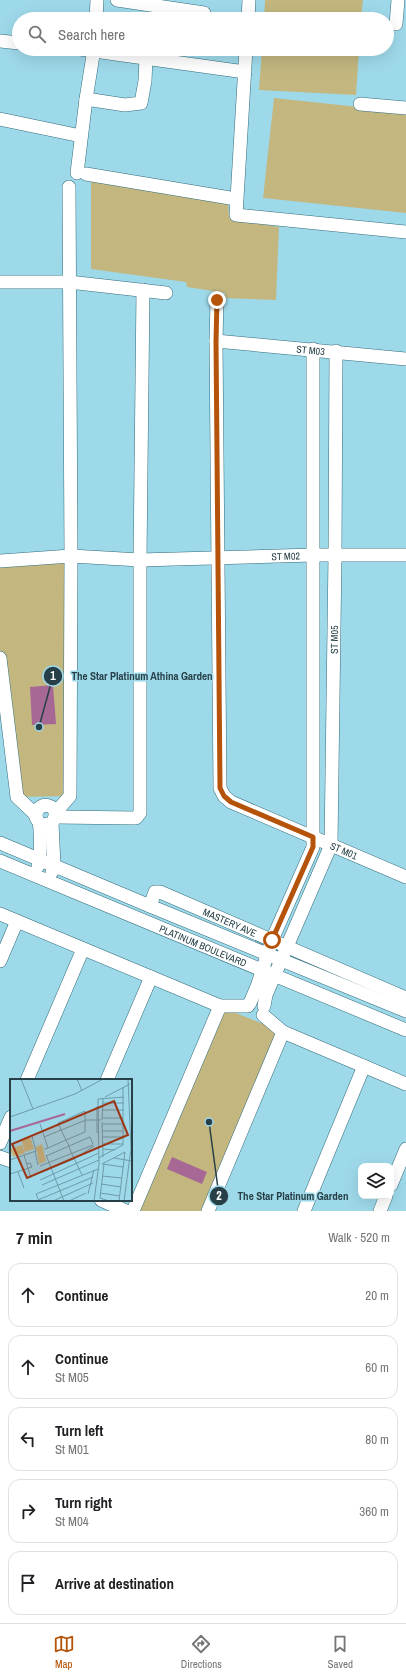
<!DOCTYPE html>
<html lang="en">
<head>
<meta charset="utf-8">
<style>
	:root { --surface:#fff; --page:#f6f6f6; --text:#202124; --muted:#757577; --line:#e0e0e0; --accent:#b45309 }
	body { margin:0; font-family:"Archivo Narrow",sans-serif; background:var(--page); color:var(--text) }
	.controls { position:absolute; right:12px; bottom:12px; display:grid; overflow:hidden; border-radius:8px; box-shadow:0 4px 16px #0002 }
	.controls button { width:36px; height:36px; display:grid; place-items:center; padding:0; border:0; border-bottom:1px solid var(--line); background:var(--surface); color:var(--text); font:20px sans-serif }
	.stop { position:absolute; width:12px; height:12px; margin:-9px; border:3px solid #b45309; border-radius:50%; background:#fff }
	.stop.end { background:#b45309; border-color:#fff; box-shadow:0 1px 4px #0008 }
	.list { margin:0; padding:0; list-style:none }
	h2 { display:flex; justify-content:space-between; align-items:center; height:52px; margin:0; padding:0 16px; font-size:17px }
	h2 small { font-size:13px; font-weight:400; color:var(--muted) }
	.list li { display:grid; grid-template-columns:26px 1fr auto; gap:12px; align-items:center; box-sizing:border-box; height:64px; margin:0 8px 8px; padding:0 8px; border:1px solid var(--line); border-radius:12px }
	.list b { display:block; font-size:15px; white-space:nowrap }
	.list p { margin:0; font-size:13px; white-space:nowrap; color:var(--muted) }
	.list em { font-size:13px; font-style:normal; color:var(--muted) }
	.icon { flex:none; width:22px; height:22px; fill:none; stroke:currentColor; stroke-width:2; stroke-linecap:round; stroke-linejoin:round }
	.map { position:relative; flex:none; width:406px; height:1211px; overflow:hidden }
	.search { position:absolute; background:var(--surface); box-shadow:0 4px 16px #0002; left:12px; right:12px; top:12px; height:44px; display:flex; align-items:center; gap:10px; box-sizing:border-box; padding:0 14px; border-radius:22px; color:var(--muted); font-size:15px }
	.sheet { height:412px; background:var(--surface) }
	nav { display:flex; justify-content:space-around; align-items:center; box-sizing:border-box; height:56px; border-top:1px solid var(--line); background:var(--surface); font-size:11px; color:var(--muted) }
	nav a { display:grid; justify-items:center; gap:2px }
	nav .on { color:var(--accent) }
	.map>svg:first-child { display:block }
</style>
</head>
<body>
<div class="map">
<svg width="406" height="1211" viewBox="0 0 406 1211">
	<rect width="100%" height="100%" fill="#9ed9ea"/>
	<g fill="#c3b77f">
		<path d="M265,0H363L361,19H264Z"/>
		<path d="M262,49H359L356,95L259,90Z"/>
		<path d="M274,98L406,112V213L263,198Z"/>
		<path d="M91,181L228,201L229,218L279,227L276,300L225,298V293L187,287L186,282L91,269Z"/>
		<path d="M71,556L70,796L17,797L0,658V561Z"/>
		<path d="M221,1007L283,1032L208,1211H133Z"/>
	</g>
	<g fill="#a76896">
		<path d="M53,685L56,724L32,725L30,687Z"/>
		<path d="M172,1157L207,1172L202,1184L167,1169Z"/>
	</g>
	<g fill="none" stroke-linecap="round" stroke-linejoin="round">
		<g stroke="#326c7b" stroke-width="14">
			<g id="minor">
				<path d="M117,0L204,13"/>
				<path d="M96,19L97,0"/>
				<path d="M248,19L249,0"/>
				<path d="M396,24L398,0"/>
				<path d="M0,41L19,43"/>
				<path d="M80,49L245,72"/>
				<path d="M94,49L86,99L125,105L141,103L145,81L146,58"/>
				<path d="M246,49L236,215L406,232"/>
				<path d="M360,104L406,108"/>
				<path d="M0,119L81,136"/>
				<path d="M77,173L86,99"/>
				<path d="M86,174L236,199"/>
				<path d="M0,282H69L166,293"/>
				<path id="s1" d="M217,300L216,341L220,788L224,796L231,802L406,877"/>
				<path id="s2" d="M216,341L406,359"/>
				<path id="s3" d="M0,561L71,556L140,560L313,555H406"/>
				<path d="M0,658L17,797L36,815"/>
				<path d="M56,812L70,796L71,556L69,187"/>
				<path d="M56,817L136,818L140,813V560L143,290"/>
				<path d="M0,843L150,906L406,1011"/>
				<path id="s4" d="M0,861L406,1030"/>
				<path d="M38,866C41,859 41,831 39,823C38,820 35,818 36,815C37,799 64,804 52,823L43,825L39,823"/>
				<path d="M52,872L54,866L52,823"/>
				<path id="s5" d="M150,906L155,892H160L406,998"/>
				<path d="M0,914L220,1006H248"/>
				<path d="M0,961L17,921"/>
				<path d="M250,1003L258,984L272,940L313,847V349"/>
				<path id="s6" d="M264,1006L266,995L331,845L335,555L336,351"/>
				<path d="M263,1015L283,1032L406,1084"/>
				<path d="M27,1080L83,949"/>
				<path d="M107,1080L151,977"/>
				<path d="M0,1143L11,1117"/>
				<path d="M0,1157L11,1161"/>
				<path d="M391,1185L406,1149"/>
				<path d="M101,1200L126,1211"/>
				<path d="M133,1211L220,1006"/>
				<path d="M208,1211L283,1032"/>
				<path d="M304,1211L364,1066"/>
				<path d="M380,1211L386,1196"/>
			</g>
		</g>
		<use href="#minor" stroke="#fff" stroke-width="13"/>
	</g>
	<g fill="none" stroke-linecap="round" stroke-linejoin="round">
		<path stroke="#b45309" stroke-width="5" d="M217,300L216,341L220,788L224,796L231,802L313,837V847L272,940"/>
	</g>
	<g text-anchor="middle" stroke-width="3" stroke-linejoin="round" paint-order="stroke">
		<g font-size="10" fill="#274047" stroke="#9ed9ea">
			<text dy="4" stroke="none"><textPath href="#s2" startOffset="95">ST M03</textPath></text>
			<text dy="4" stroke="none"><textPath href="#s3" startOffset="286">ST M02</textPath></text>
			<text dy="4" stroke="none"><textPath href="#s6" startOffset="380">ST M05</textPath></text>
			<text dy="4" stroke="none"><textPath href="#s1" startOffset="629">ST M01</textPath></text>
			<text dy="4" stroke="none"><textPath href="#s5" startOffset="96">MASTERY AVE</textPath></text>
			<text dy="4" stroke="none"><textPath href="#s4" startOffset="220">PLATINUM BOULEVARD</textPath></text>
		</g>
	</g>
	<g transform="translate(10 1079)">
		<rect width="122" height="122" fill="#9ed9ea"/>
		<path d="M20,57L24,70L15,73L11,60ZM32,65L36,82L29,85L26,68ZM12,66L15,74L3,78L0,70Z" fill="#c3b77f"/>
		<path fill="none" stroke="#a76896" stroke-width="2" d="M0,52L55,35"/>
		<path fill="none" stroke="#6e9ca9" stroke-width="1" d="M11,0L23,30M67,0L72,12M95,18L120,5M88,20L114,18M93,24H114M87,27V54M93,31H114M0,38L65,15L93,0M93,39H113M92,41L93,19M92,43L93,78M30,45L38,69M93,45H113M93,52H113M34,58L76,41H91M93,58H113M93,65H113M34,70L38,69L56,61L75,53V32L48,44L52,53L59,67L61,73L72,96M93,70L105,71M25,72L28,86M14,76L21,99M36,76L54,122M36,77L80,58L83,65M88,79L113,66V8M104,79L122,82M0,81L26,72L22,57M92,85L115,73M93,85L113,88M94,85L90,119L99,122M30,87L83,66M8,93L14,109M32,93L64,80L84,67M0,95L22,88L20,84L16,85M92,97L112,99M30,101L89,74M91,105L111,108M32,106L89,81M90,114L110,117M78,115L84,91M28,121L83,98M29,122L26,115L88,90M43,122L83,104M59,122L76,114M84,122L89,85L88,20M109,122L115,73M114,122L121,70L118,0"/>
		<path fill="#9c3514" fill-opacity="0.15" stroke="#9c3514" stroke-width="2" d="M104,22L118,56L17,99L2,65Z"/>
		<rect width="122" height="122" fill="none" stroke="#274047" stroke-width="2"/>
	</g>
	<path fill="none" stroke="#274047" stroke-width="1.5" d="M39 727L53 676M209 1122L219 1196"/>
	<g fill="#274047" stroke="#9ed9ea" stroke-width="1.5">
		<circle cx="39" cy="727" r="4"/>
		<circle cx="209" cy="1122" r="4"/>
		<circle cx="53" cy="676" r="10"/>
		<circle cx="219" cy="1196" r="10"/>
	</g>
	<g font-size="12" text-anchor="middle" font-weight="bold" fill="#fff">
		<text x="53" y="680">1</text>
		<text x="219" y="1200">2</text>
	</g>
	<g font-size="11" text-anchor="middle" font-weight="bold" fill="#274047" stroke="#9ed9ea" stroke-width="3" stroke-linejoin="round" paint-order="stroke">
		<text x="142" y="680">The Star Platinum Athina Garden</text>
		<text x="293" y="1200">The Star Platinum Garden</text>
	</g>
</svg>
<div class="controls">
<button><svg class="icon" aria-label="layers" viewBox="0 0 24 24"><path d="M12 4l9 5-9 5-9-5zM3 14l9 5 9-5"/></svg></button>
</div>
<div class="stop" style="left:272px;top:940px"></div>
<div class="stop end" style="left:217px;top:300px"></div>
<div class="search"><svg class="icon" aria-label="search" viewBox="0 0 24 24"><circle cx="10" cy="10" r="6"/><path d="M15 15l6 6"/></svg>Search here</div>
</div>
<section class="sheet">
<h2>7 min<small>Walk · 520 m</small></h2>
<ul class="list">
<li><svg class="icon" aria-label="ahead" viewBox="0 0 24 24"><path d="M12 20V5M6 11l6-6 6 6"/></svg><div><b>Continue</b></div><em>20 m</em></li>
<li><svg class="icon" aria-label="ahead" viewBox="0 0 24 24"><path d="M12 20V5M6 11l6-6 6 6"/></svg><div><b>Continue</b><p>St M05</p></div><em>60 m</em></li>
<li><svg class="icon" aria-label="left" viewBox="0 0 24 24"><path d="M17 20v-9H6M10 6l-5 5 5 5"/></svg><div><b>Turn left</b><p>St M01</p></div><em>80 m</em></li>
<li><svg class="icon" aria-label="right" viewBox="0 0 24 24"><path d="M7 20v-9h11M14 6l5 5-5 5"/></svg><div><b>Turn right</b><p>St M04</p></div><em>360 m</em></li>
<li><svg class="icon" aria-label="arrive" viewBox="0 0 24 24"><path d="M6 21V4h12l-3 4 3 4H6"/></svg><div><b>Arrive at destination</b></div></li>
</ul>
</section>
<nav>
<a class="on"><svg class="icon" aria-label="map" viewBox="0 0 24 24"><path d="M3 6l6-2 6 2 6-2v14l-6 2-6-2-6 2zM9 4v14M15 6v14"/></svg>Map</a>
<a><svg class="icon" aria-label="directions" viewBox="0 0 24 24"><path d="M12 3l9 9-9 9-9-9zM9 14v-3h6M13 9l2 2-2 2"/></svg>Directions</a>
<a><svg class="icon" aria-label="saved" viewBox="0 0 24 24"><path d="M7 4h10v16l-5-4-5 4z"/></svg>Saved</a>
</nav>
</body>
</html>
